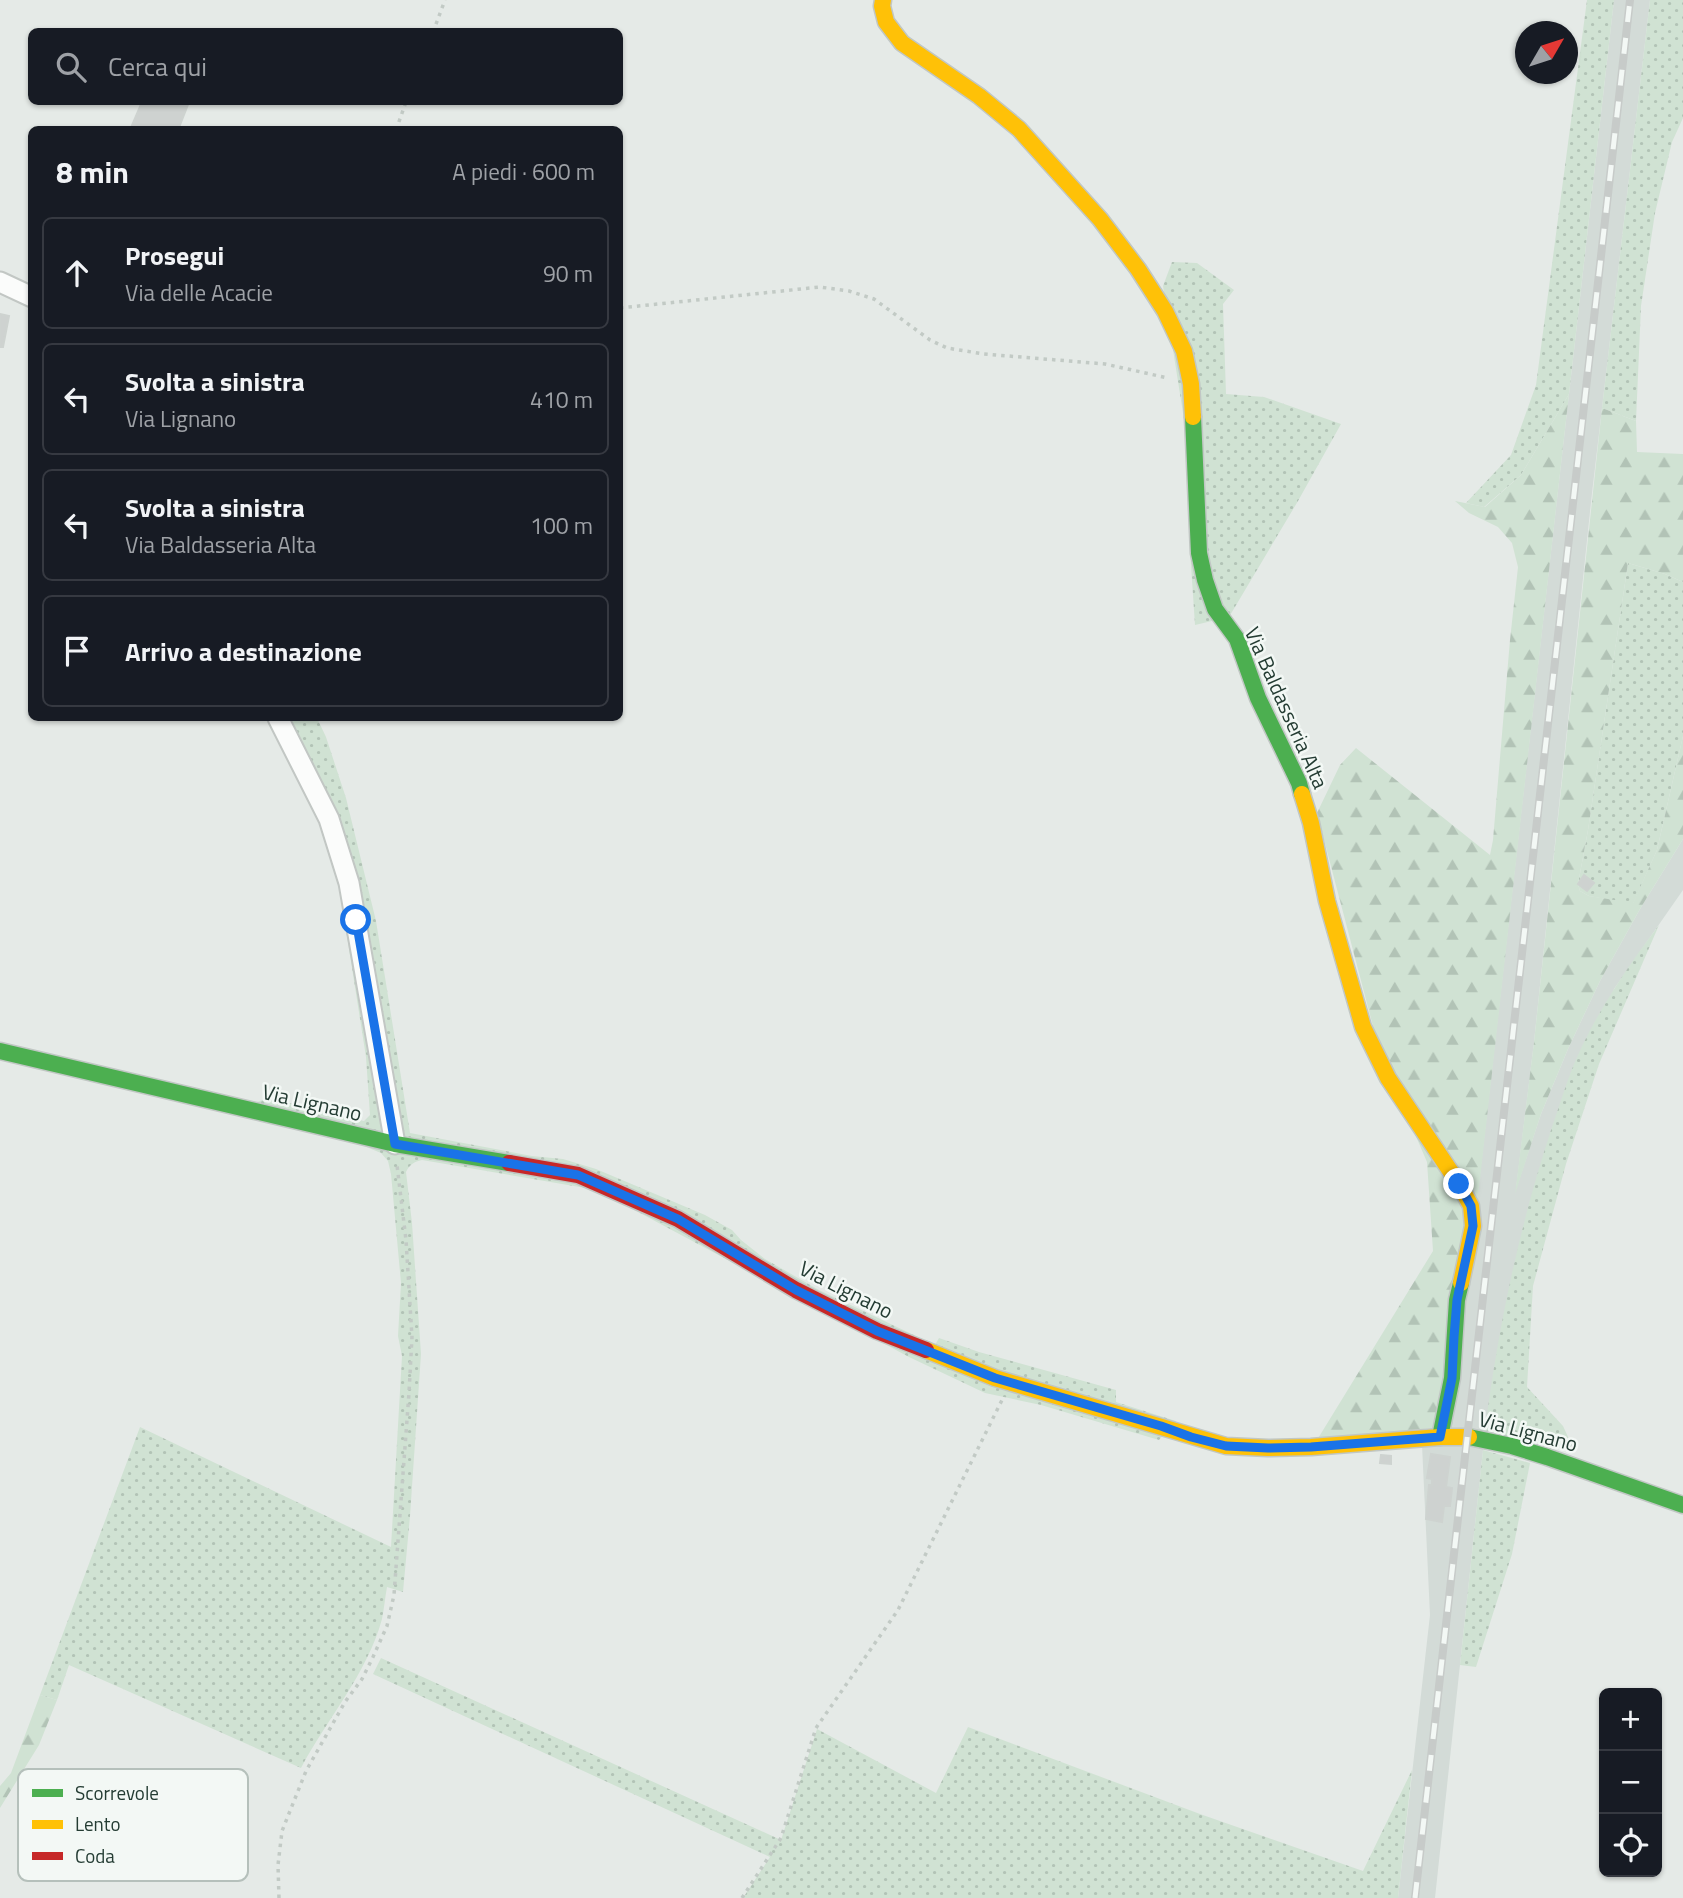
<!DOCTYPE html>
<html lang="it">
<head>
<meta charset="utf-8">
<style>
	:root { --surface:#171b24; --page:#20242c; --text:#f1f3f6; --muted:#9ea1a6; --line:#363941 }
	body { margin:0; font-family:"Titillium Web",sans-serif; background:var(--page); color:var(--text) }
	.controls { position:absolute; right:21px; bottom:21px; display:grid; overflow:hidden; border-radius:10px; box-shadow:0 2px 5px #0004 }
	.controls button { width:63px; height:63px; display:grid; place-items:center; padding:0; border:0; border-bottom:2px solid var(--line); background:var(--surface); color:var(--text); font:35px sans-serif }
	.compass { position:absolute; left:1515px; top:21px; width:63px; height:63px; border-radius:50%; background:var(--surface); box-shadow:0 2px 5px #0004; rotate:51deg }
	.stop { position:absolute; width:21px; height:21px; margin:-16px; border:5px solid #1a73e8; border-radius:50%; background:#fff }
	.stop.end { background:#1a73e8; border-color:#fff; box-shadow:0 2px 7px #0008 }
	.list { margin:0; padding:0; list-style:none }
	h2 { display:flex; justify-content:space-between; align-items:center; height:91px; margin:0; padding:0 28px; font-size:30px }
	h2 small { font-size:23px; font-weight:400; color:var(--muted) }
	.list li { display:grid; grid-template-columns:46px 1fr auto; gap:21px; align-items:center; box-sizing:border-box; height:112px; margin:0 14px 14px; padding:0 14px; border:2px solid var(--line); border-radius:10px }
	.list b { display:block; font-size:26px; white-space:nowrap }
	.list p { margin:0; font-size:23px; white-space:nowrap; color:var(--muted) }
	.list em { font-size:23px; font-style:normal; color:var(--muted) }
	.icon { flex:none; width:38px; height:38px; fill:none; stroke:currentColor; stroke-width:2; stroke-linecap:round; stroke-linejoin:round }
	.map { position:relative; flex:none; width:1683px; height:1898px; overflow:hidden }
	.search { position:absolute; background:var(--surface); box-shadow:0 2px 5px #0004; left:28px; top:28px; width:595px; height:77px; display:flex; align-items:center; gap:18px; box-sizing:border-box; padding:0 24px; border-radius:10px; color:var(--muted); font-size:26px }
	.panel { position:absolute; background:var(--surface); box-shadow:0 2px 5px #0004; left:28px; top:126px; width:595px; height:595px; border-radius:10px }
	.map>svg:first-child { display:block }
</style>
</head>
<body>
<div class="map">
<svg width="1683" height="1898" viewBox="0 0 1683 1898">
	<defs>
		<pattern id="grass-dots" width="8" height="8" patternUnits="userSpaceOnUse" patternTransform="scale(1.75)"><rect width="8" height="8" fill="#d0e2d3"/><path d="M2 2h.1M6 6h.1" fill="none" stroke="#b2c3b6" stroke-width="1.8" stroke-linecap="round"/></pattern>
		<pattern id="forest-firs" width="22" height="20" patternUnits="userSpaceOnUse" patternTransform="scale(1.75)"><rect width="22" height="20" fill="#d0e2d3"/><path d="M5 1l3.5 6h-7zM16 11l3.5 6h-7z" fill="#b2c3b6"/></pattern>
	</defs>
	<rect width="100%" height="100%" fill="#e5eae7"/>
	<path fill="#d3dbd7" d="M1614,0H1650L1592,493L1534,1042L1516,1189L1541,1114L1568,1049L1600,981L1640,909L1683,839V890L1614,989L1483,1450L1435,1898H1398L1430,1615L1422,1445H1449Z"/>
	<g fill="url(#grass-dots)">
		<path d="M1587,0H1614L1569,394L1521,475L1484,507L1466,503L1511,455L1536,385Z"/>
		<path d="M1650,0H1683V118L1672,142L1655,213L1641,306L1636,421L1602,408Z"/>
		<path d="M1172,262L1197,263L1234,290L1223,304L1226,394L1264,397L1341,424L1298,501L1229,617L1195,625L1190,550L1205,553L1163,286Z"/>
		<path d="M1628,563L1665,574L1683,582V736L1657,850L1633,904L1589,896L1580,891L1578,884L1588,830Z"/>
		<path d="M290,718H317L326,737L346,798L376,921L410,1133L532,1156L563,1159L596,1169L705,1215L732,1230L741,1240L765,1259L819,1290L935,1345L939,1338L979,1352L1116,1390V1402L1176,1421L1159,1440L1041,1405L985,1393L909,1357L597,1190L422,1160C414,1162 410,1164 406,1172L412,1223L421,1354L410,1516L403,1592L387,1587C385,1598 384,1609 382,1619C367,1674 327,1719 301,1768L69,1665L57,1700L40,1695L140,1427L391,1547L402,1356L398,1336L401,1283L391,1174L388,1161L381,1153L257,1102L268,1098L364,1121L370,1115L366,1057L338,879L315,811L331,805Z"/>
		<path d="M1659,925L1599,1064L1566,1164L1533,1286L1527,1387L1563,1426L1575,1452L1485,1430C1498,1328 1519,1228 1551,1130C1560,1105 1567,1079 1578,1055C1599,1009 1628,966 1659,925Z"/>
		<path d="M1483,1450L1530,1463L1512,1554L1476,1667L1460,1665Z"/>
		<path d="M381,1658L781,1840L817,1729L936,1793L968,1727L1200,1814L1363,1871L1412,1770L1398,1898H743L770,1857L373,1674Z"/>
	</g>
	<g fill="url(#forest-firs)">
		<path d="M1569,394L1452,1426L1317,1440L1433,1251L1427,1162L1380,1053L1317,813L1340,765L1356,748L1490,855L1493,840L1510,640L1518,567L1512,543L1498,527L1469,513L1455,501L1485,507L1521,475Z"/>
		<path d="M1602,408L1636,421L1637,452L1683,454V582L1665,574L1628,563L1588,830L1578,884L1580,891L1589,896L1633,903L1657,850L1683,736V839L1640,909L1600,981L1568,1049L1541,1114L1515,1194L1534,1042Z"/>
		<path d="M40,1695L57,1700L39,1745L0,1808V1786L11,1773Z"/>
	</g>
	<g fill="#ced2d0" stroke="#ced3d0" stroke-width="2">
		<path d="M142,102H189L178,130H130Z"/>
		<path d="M0,314L9,316L3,347H0Z"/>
		<path d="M1584,875L1594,883L1587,891L1578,884Z"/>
		<path d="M1431,1454L1450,1457L1446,1487L1452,1488L1450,1506H1444L1442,1522L1426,1519L1429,1485H1432V1479L1427,1478Z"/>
		<path d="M1381,1455L1391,1456V1464L1380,1463Z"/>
	</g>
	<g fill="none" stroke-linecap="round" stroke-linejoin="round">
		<g stroke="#c2c7c4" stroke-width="23">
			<g id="street">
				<path d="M0,282L32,297"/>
				<path d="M278,718L329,819L349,883L395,1144"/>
			</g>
		</g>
		<g stroke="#c1c7c4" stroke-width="19">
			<g id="fast">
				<path d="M1193,417L1199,553L1205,580L1215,609L1237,639L1258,698L1299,783L1302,794"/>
				<path d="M0,1051L395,1144L509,1163"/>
				<path d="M1440,1437L1452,1378L1457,1300L1461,1283"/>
				<path d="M1469,1437L1512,1446L1547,1457L1683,1505"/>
			</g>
		</g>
		<g stroke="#c1c7c4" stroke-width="19">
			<g id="slow">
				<path d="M883,0L882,6L886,22L902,43L979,96L1019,129L1100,219L1138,269L1165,311L1184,351L1191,384L1193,417"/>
				<path d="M1302,794L1311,823L1327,901L1363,1027L1388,1078L1459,1184L1471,1206L1473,1226L1461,1283"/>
				<path d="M926,1350L995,1378L1226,1446L1268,1448L1311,1447L1440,1437H1469"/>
			</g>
		</g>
		<g stroke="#c1c7c4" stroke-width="19">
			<path id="jam" d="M509,1163L578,1175L678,1219L796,1290L877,1331L926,1350"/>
		</g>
		<g stroke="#c2cac5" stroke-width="3.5" stroke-dasharray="3.5 5" stroke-linecap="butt">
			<path d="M433,32L445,0"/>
			<path d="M396,130L406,102"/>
			<path d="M620,308L820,287L849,291L874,299L930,340L947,348L984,354L1105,364L1168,378"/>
			<path d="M279,1898L278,1865L282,1831L306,1771L345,1702L362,1679L373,1657L387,1626L394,1595L409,1393L412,1337L406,1240L397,1165"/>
			<path d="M742,1898L781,1838L816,1728L898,1610L1002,1400"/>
		</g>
		<use href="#street" stroke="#fbfcfb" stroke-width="19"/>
		<use href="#fast" stroke="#4caf50" stroke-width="16"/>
		<use href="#slow" stroke="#ffc107" stroke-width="16"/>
		<use href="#jam" stroke="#c62828" stroke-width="16"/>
		<g stroke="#c7cbc9" stroke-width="8">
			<path id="rail" d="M1415,1898L1630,0"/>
		</g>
		<use href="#rail" stroke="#f3f8f5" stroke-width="5" stroke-dasharray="16" stroke-linecap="butt"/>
	</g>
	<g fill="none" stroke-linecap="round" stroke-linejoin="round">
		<path stroke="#1a73e8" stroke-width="9" d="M356,920L395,1144L578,1175L678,1219L796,1290L877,1331L995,1378L1161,1426L1191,1437L1226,1446L1268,1448L1311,1447L1440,1437L1452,1378L1454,1337L1457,1300L1473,1226L1471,1206L1459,1184"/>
	</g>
	<g text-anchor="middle" stroke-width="5" stroke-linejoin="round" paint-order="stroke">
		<g font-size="21" fill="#243c33" stroke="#f3f8f5">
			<text transform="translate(1286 708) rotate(66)" y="7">Via Baldasseria Alta</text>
			<text transform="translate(312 1103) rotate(13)" y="7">Via Lignano</text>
			<text transform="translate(846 1290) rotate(27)" y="7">Via Lignano</text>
			<text transform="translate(1528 1432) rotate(15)" y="7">Via Lignano</text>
		</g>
	</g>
	<rect x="18" y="1769" width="230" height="112" rx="10" fill="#f3f8f5" stroke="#b5c0bb" stroke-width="2"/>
	<rect x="32" y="1789" width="31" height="8" fill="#4caf50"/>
	<rect x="32" y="1820" width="31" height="9" fill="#ffc107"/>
	<rect x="32" y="1852" width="31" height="8" fill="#c62828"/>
	<g font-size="19" fill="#243c33">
		<text x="75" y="1800">Scorrevole</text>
		<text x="75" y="1831">Lento</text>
		<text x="75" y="1863">Coda</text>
	</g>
</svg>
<div class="controls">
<button>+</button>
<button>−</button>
<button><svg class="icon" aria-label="locate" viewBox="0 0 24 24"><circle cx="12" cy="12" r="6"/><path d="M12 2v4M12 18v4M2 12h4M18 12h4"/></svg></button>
</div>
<svg class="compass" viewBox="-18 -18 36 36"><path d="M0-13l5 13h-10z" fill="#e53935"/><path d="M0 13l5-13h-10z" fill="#9ea1a6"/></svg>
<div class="stop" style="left:356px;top:920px"></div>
<div class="stop end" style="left:1459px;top:1184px"></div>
<div class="search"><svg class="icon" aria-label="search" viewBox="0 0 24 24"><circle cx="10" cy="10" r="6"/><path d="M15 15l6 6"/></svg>Cerca qui</div>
<section class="panel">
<h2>8 min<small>A piedi · 600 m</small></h2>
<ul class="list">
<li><svg class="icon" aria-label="ahead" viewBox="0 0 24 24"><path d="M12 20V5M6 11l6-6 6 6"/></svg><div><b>Prosegui</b><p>Via delle Acacie</p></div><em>90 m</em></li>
<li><svg class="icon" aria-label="left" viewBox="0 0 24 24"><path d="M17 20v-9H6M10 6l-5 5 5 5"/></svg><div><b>Svolta a sinistra</b><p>Via Lignano</p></div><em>410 m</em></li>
<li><svg class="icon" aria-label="left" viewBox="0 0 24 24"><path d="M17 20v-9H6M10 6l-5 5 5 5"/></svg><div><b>Svolta a sinistra</b><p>Via Baldasseria Alta</p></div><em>100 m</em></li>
<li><svg class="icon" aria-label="arrive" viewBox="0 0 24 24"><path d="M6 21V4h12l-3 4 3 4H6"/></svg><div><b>Arrivo a destinazione</b></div></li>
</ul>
</section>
</div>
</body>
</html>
